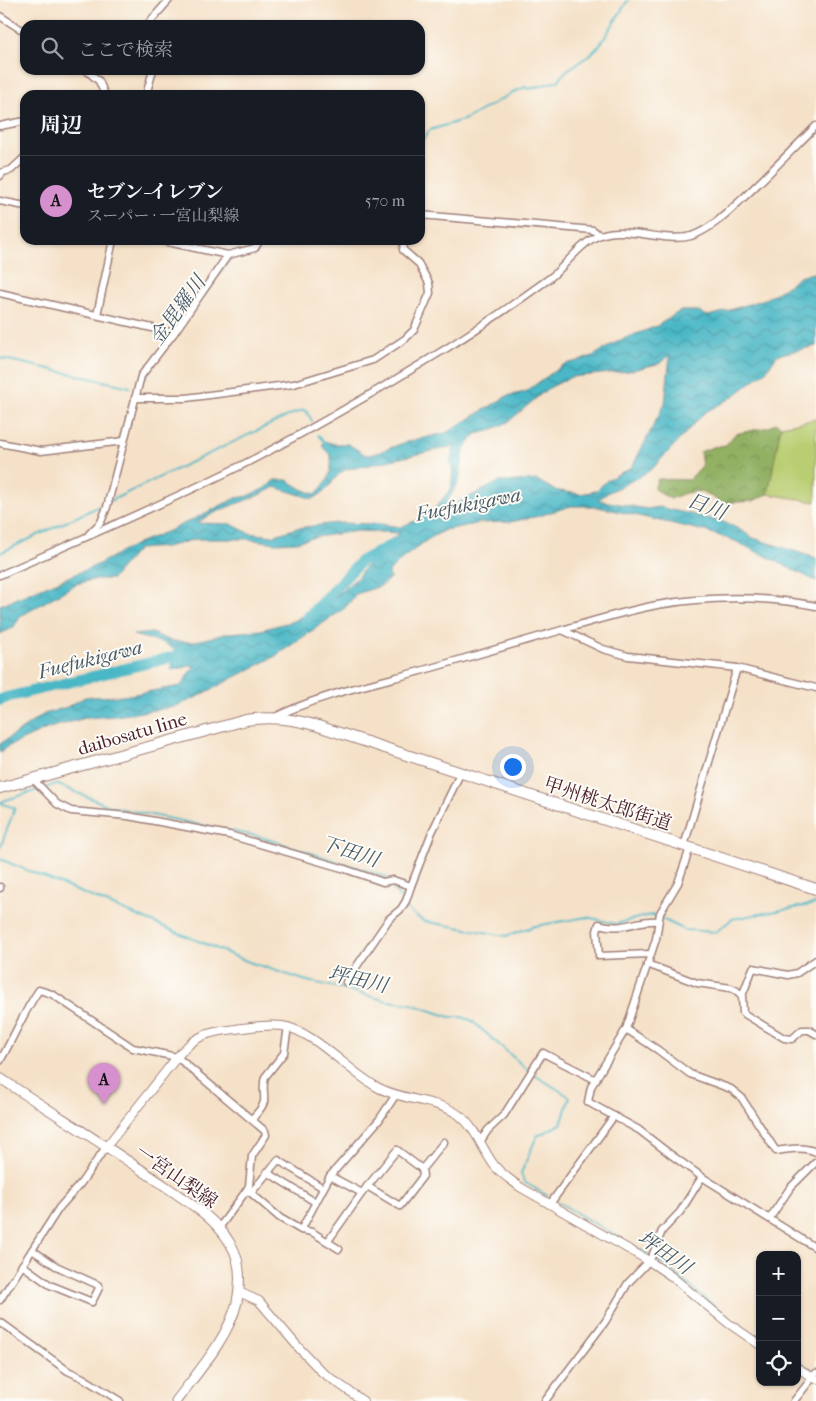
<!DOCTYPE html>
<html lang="ja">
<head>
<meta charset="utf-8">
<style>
	:root { --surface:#171b24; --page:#242831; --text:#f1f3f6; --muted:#9ea1a6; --line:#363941; --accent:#d690ce }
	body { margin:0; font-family:"IM FELL French Canon","Noto Serif JP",serif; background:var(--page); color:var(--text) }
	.controls { position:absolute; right:15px; bottom:15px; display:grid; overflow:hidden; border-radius:10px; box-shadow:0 1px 4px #0004 }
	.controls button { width:45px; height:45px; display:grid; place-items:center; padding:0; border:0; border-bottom:1px solid var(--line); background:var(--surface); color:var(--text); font:25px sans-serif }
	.you { position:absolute; left:512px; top:766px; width:18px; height:18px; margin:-12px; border:4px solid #fff; border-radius:50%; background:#1a73e8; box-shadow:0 0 0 8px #1a73e833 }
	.badge { display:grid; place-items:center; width:32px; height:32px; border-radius:50%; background:var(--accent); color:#111; font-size:16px; font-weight:700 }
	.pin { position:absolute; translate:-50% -41px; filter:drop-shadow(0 1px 2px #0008) }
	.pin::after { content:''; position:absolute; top:26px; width:18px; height:15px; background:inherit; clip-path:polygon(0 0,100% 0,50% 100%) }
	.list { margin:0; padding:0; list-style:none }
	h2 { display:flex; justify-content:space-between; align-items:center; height:65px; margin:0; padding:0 20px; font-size:21px }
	h2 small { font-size:16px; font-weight:400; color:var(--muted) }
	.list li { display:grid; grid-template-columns:32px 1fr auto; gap:15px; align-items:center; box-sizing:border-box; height:90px; padding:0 20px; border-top:1px solid var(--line) }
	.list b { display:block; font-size:19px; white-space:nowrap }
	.list p { margin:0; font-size:16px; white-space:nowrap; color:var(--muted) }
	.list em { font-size:16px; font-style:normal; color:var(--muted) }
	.icon { flex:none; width:28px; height:28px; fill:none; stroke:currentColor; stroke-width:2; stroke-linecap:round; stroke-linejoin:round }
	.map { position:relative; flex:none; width:816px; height:1401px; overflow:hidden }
	.search { position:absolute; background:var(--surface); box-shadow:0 1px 4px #0004; left:20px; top:20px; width:405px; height:55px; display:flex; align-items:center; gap:12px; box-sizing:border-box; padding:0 18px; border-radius:15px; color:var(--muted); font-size:19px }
	.panel { position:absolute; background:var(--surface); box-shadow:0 1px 4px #0004; left:20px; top:90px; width:405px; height:155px; border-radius:15px }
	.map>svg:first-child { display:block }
</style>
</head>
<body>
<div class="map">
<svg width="816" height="1401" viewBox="0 0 816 1401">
	<defs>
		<pattern id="forest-crowns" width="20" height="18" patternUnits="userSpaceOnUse" patternTransform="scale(1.25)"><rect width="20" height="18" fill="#92b164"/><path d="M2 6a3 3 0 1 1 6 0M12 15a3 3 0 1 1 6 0" fill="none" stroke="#798f53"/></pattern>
		<pattern id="water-waves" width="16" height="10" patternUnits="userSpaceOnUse" patternTransform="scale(1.25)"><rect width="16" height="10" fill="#4ab7c6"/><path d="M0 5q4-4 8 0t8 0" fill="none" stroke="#4094a1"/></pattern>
	</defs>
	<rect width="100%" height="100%" fill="#fdfcf7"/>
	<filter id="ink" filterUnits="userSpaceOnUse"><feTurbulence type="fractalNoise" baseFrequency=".02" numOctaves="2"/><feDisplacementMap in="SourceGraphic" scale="10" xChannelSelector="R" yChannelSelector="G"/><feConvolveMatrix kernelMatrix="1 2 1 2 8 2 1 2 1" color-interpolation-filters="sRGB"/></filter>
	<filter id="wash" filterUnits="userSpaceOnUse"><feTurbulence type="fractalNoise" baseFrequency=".0096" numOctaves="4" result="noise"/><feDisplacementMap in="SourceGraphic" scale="20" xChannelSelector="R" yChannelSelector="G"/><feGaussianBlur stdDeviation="1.12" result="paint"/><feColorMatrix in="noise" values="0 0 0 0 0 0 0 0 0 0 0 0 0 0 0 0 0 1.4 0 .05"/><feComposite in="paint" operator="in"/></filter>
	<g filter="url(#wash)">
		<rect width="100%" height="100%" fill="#f5e1c8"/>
		<path fill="url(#forest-crowns)" stroke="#6e6848" d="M776,423L781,426L768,494L753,501L723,503L701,491L685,493L670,499L654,489L658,479L689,480L702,466L700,452L713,447L726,445L735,434L769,427Z"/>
		<path fill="#b9ce72" stroke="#82764e" d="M816,419V502L768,494L781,426Z"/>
		<path fill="url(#water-waves)" stroke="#4a6b78" fill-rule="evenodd" d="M816,272V346L777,355L767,370L731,398L704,413L653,468L639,477L609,492L598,500L647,509L659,507L721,521L739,529L753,538L816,558V581L735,541L705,531L603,508L587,506H571L539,516L510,522L480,523L445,530L427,540L402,559L389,572L390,578L381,586L356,594L345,608L274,657L193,699L174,707L116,716L85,718L49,728L7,747L0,753V744L44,714L67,707L85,697L123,696L181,686L195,665L171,670L176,651L164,643L133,635L152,633L171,641L192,642L229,633L261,630L293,621L331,600L357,578L368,563L386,543L400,533L358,531L316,537L296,542L276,543L248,539H196L166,547L138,549L112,579H97L76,584L21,616L13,628L0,634V605L95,566L138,543L171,530L236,498L248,496L267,487L274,480H287L302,489L315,494C329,481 332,475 331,456L322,446L324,441L335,444H348L366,455L374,454L406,442L446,433L507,396L525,392L563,365L591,357L618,341L657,326L680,311H697L708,316L720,313L765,299L786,287L799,277ZM670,355L665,403L632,467L607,480L596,491L580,494L554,490L537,480L499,482L461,501L439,516L459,481L464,449L476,434L489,431L508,422L547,389L571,377L629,371L661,363ZM455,446L450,461L453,472L451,488L430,515L400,527L381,524L337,523L297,528L272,536L249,533L231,524L197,523C221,506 249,502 275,487L313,499C316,497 320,495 323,492C336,482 336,469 355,468Z"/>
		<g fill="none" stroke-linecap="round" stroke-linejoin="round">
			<g stroke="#4ab7c6" stroke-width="2">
				<path d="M420,143L430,130L466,119L510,94L525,87L529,89L558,81L566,71L590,55L600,45L628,0"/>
				<path d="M237,248L243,240"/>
				<path d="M202,298L231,258"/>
				<path d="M0,358L130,387"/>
				<path d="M145,378L152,367"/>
				<path d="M318,435L325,443"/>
				<path d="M110,501L292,414L304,410L307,412L312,421"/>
				<path d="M0,553L106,503"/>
				<path d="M45,788L56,784L112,807L261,837L386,877L388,880"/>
				<path d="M0,848L15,808L0,803L6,800L41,789"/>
				<path d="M0,859L249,962L307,981L341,988L387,1001L411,1004L450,1017H461L471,1020L529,1071"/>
				<path d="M390,884L403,902"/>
				<path d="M406,906L410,912L423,921L506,936L535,926L587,917L616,924L646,916L654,915L657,917"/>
				<path d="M662,919L685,930L716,932L732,919L816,904"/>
				<path d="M533,1074L570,1097L561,1124L537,1136L521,1173L524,1182L548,1196"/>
				<path d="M558,1202L657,1260L727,1316"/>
				<path d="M734,1322L760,1340"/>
				<path d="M797,1359L811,1371"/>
			</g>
			<g stroke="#4ab7c6" stroke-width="11">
				<path d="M306,619L361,561L393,544"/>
				<path d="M0,700L8,697L189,653"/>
			</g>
		</g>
	</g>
	<g filter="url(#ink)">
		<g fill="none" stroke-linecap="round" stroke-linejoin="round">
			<g stroke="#a0807a" stroke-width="9">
				<g id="minor">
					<path d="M0,16L25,32"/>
					<path d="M147,25L169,0"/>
					<path d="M86,70L99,81L105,95"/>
					<path d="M146,95L153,70"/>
					<path d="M0,126L25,121"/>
					<path d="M0,176L3,172L11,170L25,157"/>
					<path d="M0,201L25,206"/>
					<path d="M420,215L593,230L599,235"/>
					<path d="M158,240L228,255L255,248L260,240"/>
					<path d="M0,293L174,333"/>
					<path d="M97,315L113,240"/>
					<path d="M135,398H186L294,384L373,360L405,339L414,330L430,293L429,283L418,263L403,250L404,240"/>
					<path d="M0,443L41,451L124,441"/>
					<path d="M89,534L101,522L107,507L141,376L174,333L228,255"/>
					<path d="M0,575C83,538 167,503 248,462C316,427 382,388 447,348C482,326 517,302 550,278C565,266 576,249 592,239C620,221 660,244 691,236C710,230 727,213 741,200C767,176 791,151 816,126"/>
					<path d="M562,630L603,649L628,656L737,668L816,688"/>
					<path d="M275,717C325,692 384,682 438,666C479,654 520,642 562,630C593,621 625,611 657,605C710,596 764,596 816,606"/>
					<path d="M33,779L57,804L71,811L128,816L229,835L342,868L383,882L393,880L411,886L432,832L460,774"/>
					<path d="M684,846L737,668"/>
					<path d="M690,848L678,883L660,913L656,939L626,1029L591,1087L588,1102L639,1130L670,1154L702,1177L816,1248"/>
					<path d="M0,887V888"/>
					<path d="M650,954L599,956L597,931L599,924C623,932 636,919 658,921"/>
					<path d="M816,960L797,973L788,975L753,968L742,996L743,1013L784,1038L792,1039L802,1030H809L816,1034"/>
					<path d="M647,964L697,983L731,988L737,991L742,996"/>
					<path d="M346,982L389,919L401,909L406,901L411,886"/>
					<path d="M626,1029L658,1050L690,1074L731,1089L741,1097L776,1151C790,1149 803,1146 816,1152"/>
					<path d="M0,1061C14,1037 23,1013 39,990L52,994L133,1048L177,1057L265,1131L266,1135L252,1156L249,1186L246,1191"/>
					<path d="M252,1119C256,1114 262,1109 264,1102C265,1094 262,1086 265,1077L284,1053L288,1027"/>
					<path d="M480,1142L488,1130L504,1115L543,1053L596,1080"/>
					<path d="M267,1172L315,1202"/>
					<path d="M330,1176L362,1193"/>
					<path d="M367,1186L400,1206L423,1176L422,1169L444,1142"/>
					<path d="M251,1193L280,1218L301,1230L312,1232L339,1249"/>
					<path d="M550,1204L614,1116"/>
					<path d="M770,1218L790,1188L816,1162"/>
					<path d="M219,1228L246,1191L251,1193L278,1160L323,1188"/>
					<path d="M301,1230L330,1176L379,1120L395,1096"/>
					<path d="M328,1241L362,1193L397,1150L422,1169"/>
					<path d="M22,1265L50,1285L92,1302L99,1288L98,1285L56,1266L32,1250"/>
					<path d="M0,1300L59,1208L81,1183L106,1147"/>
					<path d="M0,1322L68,1371L83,1378L120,1401"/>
					<path d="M545,1401L605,1322L628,1283L649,1261L653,1254L662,1231L680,1212L702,1177"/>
					<path d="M794,1401L816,1373"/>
				</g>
			</g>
			<g stroke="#a0807a" stroke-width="10">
				<g id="tertiary">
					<path d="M106,1147L177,1057C195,1035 208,1032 236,1029C251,1027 267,1024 282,1026C313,1030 348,1071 377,1087C402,1101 437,1099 459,1115C476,1128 482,1149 494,1165C501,1174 511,1180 520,1187L649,1261L671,1276L728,1323L760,1345"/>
					<path d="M239,1292L259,1301L299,1348L322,1372L363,1401"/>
					<path d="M797,1368L816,1379"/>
				</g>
			</g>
			<g stroke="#a0807a" stroke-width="11">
				<path id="secondary" d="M0,1078C56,1115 113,1150 168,1188C191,1204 215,1218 230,1243C241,1260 241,1282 237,1302C229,1337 197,1373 176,1401"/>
			</g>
			<g stroke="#a0807a" stroke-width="12">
				<path id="trunk" d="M0,788L246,720C272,716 293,719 318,726L816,889"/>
			</g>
			<use href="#minor" stroke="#fff" stroke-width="6"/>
			<use href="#tertiary" stroke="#fff" stroke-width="8"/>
			<use href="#secondary" stroke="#fff" stroke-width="9"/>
			<use href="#trunk" stroke="#fff" stroke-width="10"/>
		</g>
	</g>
	<g text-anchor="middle" stroke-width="4" stroke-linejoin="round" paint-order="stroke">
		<g font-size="19" fill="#4a1f2b" stroke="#fdfcf7">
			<text transform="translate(132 733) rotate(-16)" y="7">daibosatu line</text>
			<text transform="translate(608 803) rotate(18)" y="7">甲州桃太郎街道</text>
			<text transform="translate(177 1176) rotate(35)" y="7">一宮山梨線</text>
		</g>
		<g font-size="20" font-style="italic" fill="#4a5c69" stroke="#fdfcf7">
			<text transform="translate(177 310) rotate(-54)" y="7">金毘羅川</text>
			<text transform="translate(468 504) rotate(-11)" y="7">Fuefukigawa</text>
			<text transform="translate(707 506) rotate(21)" y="7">日川</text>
			<text transform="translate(90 659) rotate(-14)" y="7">Fuefukigawa</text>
			<text transform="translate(350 851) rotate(18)" y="7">下田川</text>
			<text transform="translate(358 979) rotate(13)" y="7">坪田川</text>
			<text transform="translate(665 1252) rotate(35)" y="7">坪田川</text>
		</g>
	</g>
</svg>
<div class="controls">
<button>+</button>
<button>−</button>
<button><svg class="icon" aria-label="locate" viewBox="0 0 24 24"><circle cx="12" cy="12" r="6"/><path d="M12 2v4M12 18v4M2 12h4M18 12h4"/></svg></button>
</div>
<div class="you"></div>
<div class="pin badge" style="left:104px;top:1104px">A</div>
<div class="search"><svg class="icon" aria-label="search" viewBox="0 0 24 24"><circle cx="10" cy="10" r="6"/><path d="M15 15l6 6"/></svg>ここで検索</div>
<section class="panel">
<h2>周辺<small></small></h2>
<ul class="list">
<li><span class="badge">A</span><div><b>セブン-イレブン</b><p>スーパー · 一宮山梨線</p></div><em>570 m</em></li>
</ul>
</section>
</div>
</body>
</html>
